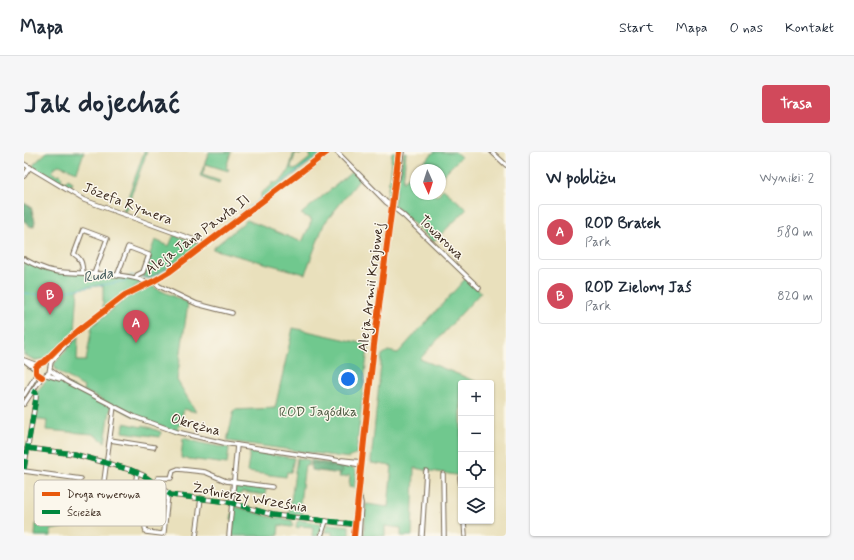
<!DOCTYPE html>
<html lang="pl">
<head>
<meta charset="utf-8">
<style>
	:root { --surface:#fff; --page:#f6f6f7; --text:#1f2937; --muted:#747a83; --line:#e0e1e3; --accent:#d1495b }
	body { margin:0; font-family:Mynerve,sans-serif; background:var(--page); color:var(--text) }
	.controls { position:absolute; right:12px; bottom:12px; display:grid; overflow:hidden; border-radius:4px; box-shadow:0 1px 3px #0004 }
	.controls button { width:36px; height:36px; display:grid; place-items:center; padding:0; border:0; border-bottom:1px solid var(--line); background:var(--surface); color:var(--text); font:20px sans-serif }
	.compass { position:absolute; left:386px; top:12px; width:36px; height:36px; border-radius:50%; background:var(--surface); box-shadow:0 1px 3px #0004; rotate:177deg }
	.you { position:absolute; left:324px; top:227px; width:14px; height:14px; margin:-10px; border:3px solid #fff; border-radius:50%; background:#1a73e8; box-shadow:0 0 0 6px #1a73e833 }
	.badge { display:grid; place-items:center; width:26px; height:26px; border-radius:50%; background:var(--accent); color:#fff; font-size:13px; font-weight:700 }
	.pin { position:absolute; translate:-50% -33px; filter:drop-shadow(0 1px 2px #0008) }
	.pin::after { content:''; position:absolute; top:21px; width:14px; height:12px; background:inherit; clip-path:polygon(0 0,100% 0,50% 100%) }
	.list { margin:0; padding:0; list-style:none }
	h2 { display:flex; justify-content:space-between; align-items:center; height:52px; margin:0; padding:0 16px; font-size:17px }
	h2 small { font-size:13px; font-weight:400; color:var(--muted) }
	.list li { display:grid; grid-template-columns:26px 1fr auto; gap:12px; align-items:center; box-sizing:border-box; height:56px; margin:0 8px 8px; padding:0 8px; border:1px solid var(--line); border-radius:4px }
	.list b { display:block; font-size:15px; white-space:nowrap }
	.list p { margin:0; font-size:13px; white-space:nowrap; color:var(--muted) }
	.list em { font-size:13px; font-style:normal; color:var(--muted) }
	.icon { flex:none; width:22px; height:22px; fill:none; stroke:currentColor; stroke-width:2; stroke-linecap:round; stroke-linejoin:round }
	.map { position:relative; flex:none; width:482px; height:384px; overflow:hidden; border-radius:4px }
	header { display:flex; align-items:center; gap:24px; box-sizing:border-box; height:56px; padding:0 20px; background:var(--surface); border-bottom:1px solid var(--line) }
	header strong { font-size:19px }
	nav { display:flex; gap:22px; margin-inline-start:auto; font-size:14px }
	.intro { display:flex; align-items:center; justify-content:space-between; box-sizing:border-box; height:96px; padding:0 24px }
	h1 { margin:0; font-size:28px }
	.button { padding:10px 18px; border-radius:4px; background:var(--accent); color:#fff; font-size:14px; font-weight:700 }
	main { display:flex; gap:24px; padding:0 24px }
	aside { flex:1; background:var(--surface); border-radius:4px; box-shadow:0 1px 3px #0004 }
	.map>svg:first-child { display:block }
</style>
</head>
<body>
<header>
<strong>Mapa</strong>
<nav><a>Start</a><a>Mapa</a><a>O nas</a><a>Kontakt</a></nav>
</header>
<div class="intro"><h1>Jak dojechać</h1><a class="button">Trasa</a></div>
<main>
<div class="map">
<svg width="482" height="384" viewBox="0 0 482 384">
	<rect width="100%" height="100%" fill="#fbf7ec"/>
	<filter id="ink" filterUnits="userSpaceOnUse"><feTurbulence type="fractalNoise" baseFrequency=".025" numOctaves="2"/><feDisplacementMap in="SourceGraphic" scale="8" xChannelSelector="R" yChannelSelector="G"/><feConvolveMatrix kernelMatrix="1 2 1 2 8 2 1 2 1" color-interpolation-filters="sRGB"/></filter>
	<filter id="wash" filterUnits="userSpaceOnUse"><feTurbulence type="fractalNoise" baseFrequency=".012" numOctaves="4" result="noise"/><feDisplacementMap in="SourceGraphic" scale="16" xChannelSelector="R" yChannelSelector="G"/><feGaussianBlur stdDeviation="0.9" result="paint"/><feColorMatrix in="noise" values="0 0 0 0 0 0 0 0 0 0 0 0 0 0 0 0 0 1.4 0 .05"/><feComposite in="paint" operator="in"/></filter>
	<g filter="url(#wash)">
		<rect width="100%" height="100%" fill="#e9e0bc"/>
		<g fill="#6fc88e" stroke="#557956">
			<path d="M23,0H60L53,20L35,13L31,15L28,20L32,23L36,22L38,24L37,27L41,30L44,27L49,31L46,36L10,16L9,14L11,11Z"/>
			<path d="M120,0H123L101,60L99,59Z"/>
			<path d="M185,0H207L202,16L205,17L204,19L182,12L178,23L196,29L195,31L176,24Z"/>
			<path d="M272,0L277,1L276,3L272,1L271,2L267,16L271,18L286,6L285,0H299L237,48V41L247,34L248,31C262,32 267,12 269,3Z"/>
			<path d="M368,0H372L366,46L363,47Z"/>
			<path d="M380,0H382L379,30L410,0H431L437,5L416,26V18H392V42H410L412,44L416,42V40L419,37L443,57L409,90L370,53L372,37Z"/>
			<path d="M329,19L336,27L300,72L281,122L188,97L223,68L278,90L288,68L277,62Z"/>
			<path d="M150,83L176,92L152,110L126,126L118,124L131,88L145,94Z"/>
			<path d="M0,107L20,118L105,125L116,128L118,130L84,155L79,156V133L54,137L51,179L22,207L11,208L0,203Z"/>
			<path d="M442,126L457,140L396,207L456,231H437V324L390,316L388,384H377V376L361,374V384H340L342,352L364,355L368,314L347,311V309L358,203L364,199L374,201Z"/>
			<path d="M127,134L164,151L153,228L172,260L160,257L153,280L111,265L59,238L60,235L32,218L30,212L54,184L53,209H62L68,174L104,145Z"/>
			<path d="M269,176L342,192L344,195L332,302L325,306L203,289L210,258L251,256Z"/>
			<path d="M25,226L43,232L88,255L86,259L81,290L69,282L22,278L23,269L10,267L14,243L12,240Z"/>
			<path d="M100,271L118,275L119,273L137,280L136,285L99,280Z"/>
			<path d="M159,286L181,292L205,296L203,312L157,306Z"/>
			<path d="M226,300L270,306L267,320H263L262,325L223,320Z"/>
			<path d="M273,306L285,308V314L281,313L275,358L279,360L278,364L265,363Z"/>
			<path d="M287,308L329,316L332,319L330,336L325,335L326,324L324,323L323,325H314L315,322H317C307,316 298,310 287,311Z"/>
			<path d="M211,333L242,337L241,343L219,340L210,346Z"/>
			<path d="M210,354L247,365L268,368L269,374L267,375L255,373L254,384H208L210,368L207,367Z"/>
			<path d="M275,368L300,372V374H298L294,382L296,384H288L289,375L276,374L275,376L272,375L273,370Z"/>
			<path d="M49,369L60,370V373L55,372L27,378V384H11L12,372Z"/>
			<path d="M304,372L325,374V384H308V380H301Z"/>
		</g>
		<g fill="#5bac79" stroke="#4b6b4c">
			<path d="M0,51L7,55L11,69L10,74L7,75L0,69Z"/>
			<path d="M287,311H293L317,316L318,320L317,322L287,318Z"/>
		</g>
		<g fill="none" stroke-linecap="round" stroke-linejoin="round">
			<g stroke="#51b4d0" stroke-width="1">
				<path d="M180,91L211,66L296,2"/>
				<path d="M106,123L111,124"/>
				<path d="M115,125L126,127L153,111L176,94"/>
				<path d="M0,141L18,143L90,131L103,128L104,126"/>
			</g>
		</g>
	</g>
	<g filter="url(#ink)">
		<g fill="none" stroke-linecap="round" stroke-linejoin="round">
			<g stroke="#786a55" stroke-width="5.5">
				<g id="minor">
					<path d="M313,0L362,50L379,63L455,136"/>
					<path d="M468,0L482,13"/>
					<path d="M0,12L60,48L176,90L180,94"/>
					<path d="M0,24L6,15"/>
					<path d="M372,30L374,26L378,0"/>
					<path d="M0,107C9,112 19,117 29,119C50,123 110,119 124,132"/>
					<path d="M59,121C58,112 58,107 50,102L59,78L83,87L70,122"/>
					<path d="M93,124L104,95L125,103L119,120L113,123L112,126"/>
					<path d="M130,129L135,134L173,152L208,161"/>
					<path d="M0,208L13,213"/>
					<path d="M1,209L11,217"/>
					<path d="M26,218L43,230L111,265L153,280L200,291L305,307L337,313"/>
					<path d="M23,223L36,227"/>
					<path d="M18,225L12,221V215L15,212L20,210L36,194L54,179L101,143L130,129L145,120L303,0"/>
					<path d="M18,225L25,221L27,210L47,187"/>
					<path d="M0,243L10,227L12,221"/>
					<path d="M0,252L18,225"/>
					<path d="M90,254L76,359L108,363L113,320"/>
					<path d="M86,288L130,295"/>
					<path d="M3,296L50,302L107,318L119,323L147,343L204,350L249,363L335,373"/>
					<path d="M318,308L338,310"/>
					<path d="M0,317L12,246V241L8,239"/>
					<path d="M0,319L57,327"/>
					<path d="M419,322L420,384"/>
					<path d="M436,326L437,333"/>
					<path d="M131,332L134,326H147L149,319L154,317L181,320L202,329L248,335"/>
					<path d="M41,358C52,360 53,362 60,354L70,352L77,353"/>
					<path d="M440,369L441,384"/>
					<path d="M121,375L122,380L138,382L140,380L144,342"/>
					<path d="M172,384L177,346"/>
					<path d="M205,384L213,293"/>
					<path d="M297,384L302,369"/>
					<path d="M330,384L350,193L375,0"/>
					<path d="M335,384L337,351L335,341"/>
					<path d="M398,384L402,319"/>
				</g>
			</g>
			<use href="#minor" stroke="#fff" stroke-width="3.5"/>
			<g stroke="#00873e" stroke-width="5" stroke-dasharray="10 5" stroke-linecap="butt">
				<path d="M3,296L50,302L107,318L119,323L147,343L204,350L249,363L331,372"/>
				<path d="M0,317L12,246V241L8,239"/>
			</g>
			<g stroke="#fbf7ec" stroke-width="8">
				<g id="cycleway">
					<path d="M18,225L12,221V215L15,212L20,210L36,194L54,179L101,143L130,129L145,120L303,0"/>
					<path d="M330,384L350,193L375,0"/>
				</g>
			</g>
			<use href="#cycleway" stroke="#e8590c" stroke-width="6"/>
		</g>
	</g>
	<g text-anchor="middle" stroke-width="3" stroke-linejoin="round" paint-order="stroke">
		<g font-size="14" fill="#3b2a1e" stroke="#fbf7ec">
			<text transform="translate(104 51) rotate(21)" y="5">Józefa Rymera</text>
			<text transform="translate(173 82) rotate(-36)" y="5">Aleja Jana Pawła II</text>
			<text transform="translate(418 85) rotate(44)" y="5">Towarowa</text>
			<text transform="translate(346 135) rotate(-83)" y="5">Aleja Armii Krajowej</text>
			<text transform="translate(172 272) rotate(15)" y="5">Okrężna</text>
			<text transform="translate(226 345) rotate(10)" y="5">Żołnierzy Września</text>
		</g>
		<g font-size="14" fill="#4b5940" stroke="#fbf7ec">
			<text x="294" y="264">ROD Jagódka</text>
		</g>
		<g font-size="15" font-style="italic" fill="#435a5c" stroke="#fbf7ec">
			<text transform="translate(74 123) rotate(-10)" y="5">Ruda</text>
		</g>
	</g>
	<rect x="10" y="328" width="132" height="46" rx="6" fill="#fbf7ec" stroke="#c1baae" stroke-width="1"/>
	<rect x="18" y="340" width="18" height="4" fill="#e8590c"/>
	<rect x="18" y="358" width="18" height="4" fill="#00873e"/>
	<g font-size="11" fill="#3b2a1e">
		<text x="43" y="346">Droga rowerowa</text>
		<text x="43" y="364">Ścieżka</text>
	</g>
</svg>
<div class="controls">
<button>+</button>
<button>−</button>
<button><svg class="icon" aria-label="locate" viewBox="0 0 24 24"><circle cx="12" cy="12" r="6"/><path d="M12 2v4M12 18v4M2 12h4M18 12h4"/></svg></button>
<button><svg class="icon" aria-label="layers" viewBox="0 0 24 24"><path d="M12 4l9 5-9 5-9-5zM3 14l9 5 9-5"/></svg></button>
</div>
<svg class="compass" viewBox="-18 -18 36 36"><path d="M0-13l5 13h-10z" fill="#e53935"/><path d="M0 13l5-13h-10z" fill="#747a83"/></svg>
<div class="you"></div>
<div class="pin badge" style="left:112px;top:191px">A</div>
<div class="pin badge" style="left:26px;top:163px">B</div>
</div>
<aside>
<h2>W pobliżu<small>Wyniki: 2</small></h2>
<ul class="list">
<li><span class="badge">A</span><div><b>ROD Bratek</b><p>Park</p></div><em>580 m</em></li>
<li><span class="badge">B</span><div><b>ROD Zielony Jaś</b><p>Park</p></div><em>820 m</em></li>
</ul>
</aside>
</main>
</body>
</html>
